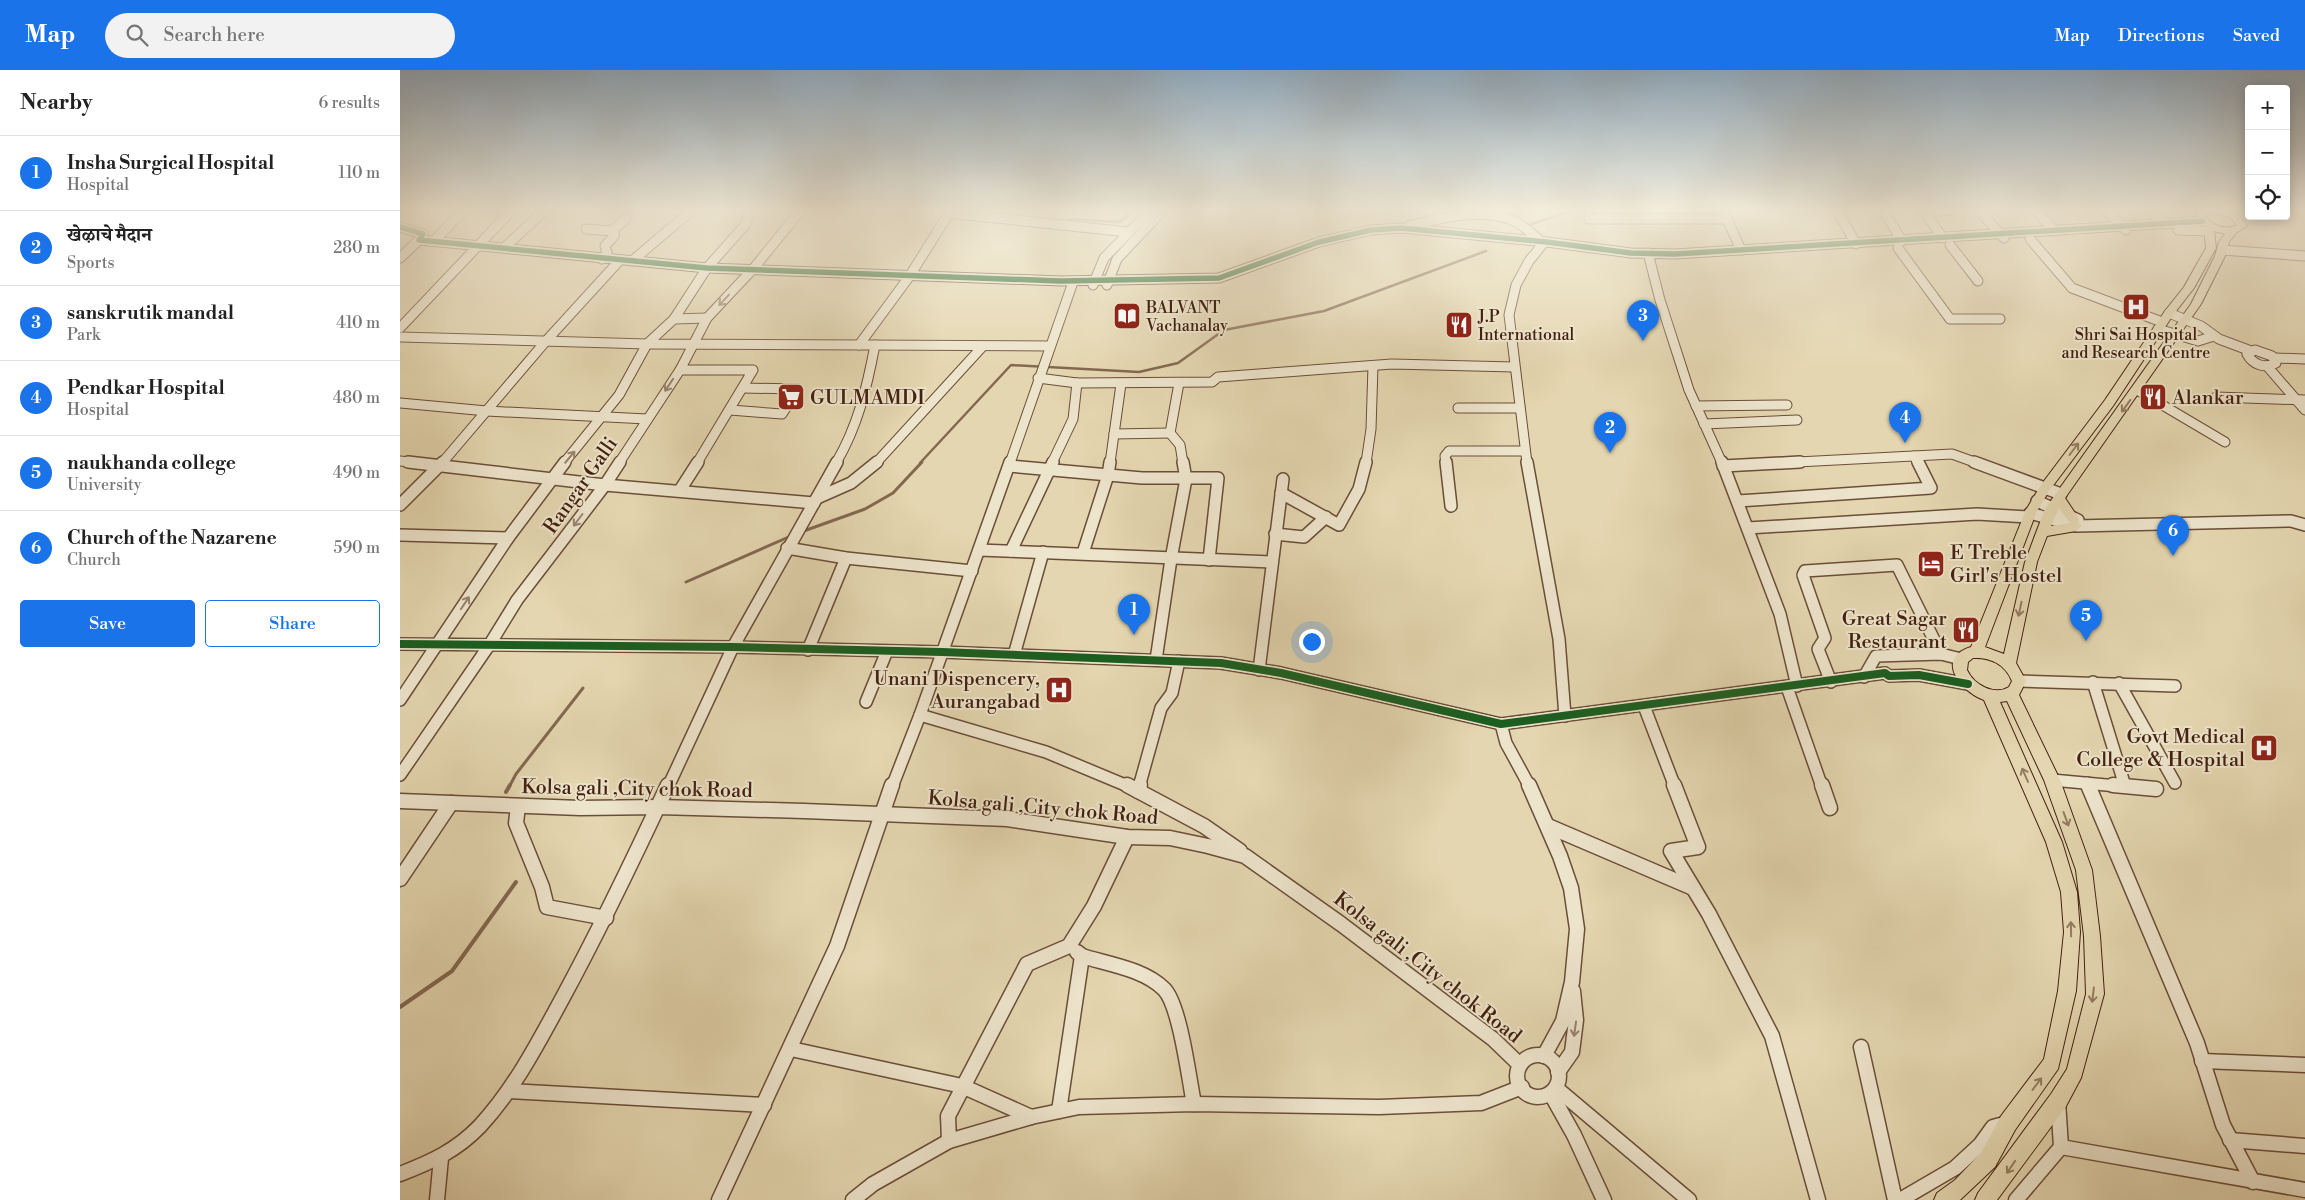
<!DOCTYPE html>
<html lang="en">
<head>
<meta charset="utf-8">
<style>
	:root { --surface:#fff; --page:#f2f2f2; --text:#222; --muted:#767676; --line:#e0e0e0; --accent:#1a73e8 }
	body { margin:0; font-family:"Libre Bodoni","Noto Serif Devanagari",serif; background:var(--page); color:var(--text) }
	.controls { position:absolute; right:15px; top:15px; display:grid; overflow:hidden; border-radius:5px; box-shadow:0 2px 12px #0003 }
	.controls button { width:45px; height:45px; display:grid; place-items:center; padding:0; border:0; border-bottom:1px solid var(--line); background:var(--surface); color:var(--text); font:25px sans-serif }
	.you { position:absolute; left:911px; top:571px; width:18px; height:18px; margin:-12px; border:4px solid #fff; border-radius:50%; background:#1a73e8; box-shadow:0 0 0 8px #1a73e833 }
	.badge { display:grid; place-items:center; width:32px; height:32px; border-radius:50%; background:var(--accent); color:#fff; font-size:16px; font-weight:700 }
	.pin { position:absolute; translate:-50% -41px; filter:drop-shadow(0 1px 2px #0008) }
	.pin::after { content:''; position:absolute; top:26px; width:18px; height:15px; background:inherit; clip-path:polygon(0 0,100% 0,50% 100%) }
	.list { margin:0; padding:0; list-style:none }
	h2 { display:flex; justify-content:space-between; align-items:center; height:65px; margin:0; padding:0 20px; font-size:21px }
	h2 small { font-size:16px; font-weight:400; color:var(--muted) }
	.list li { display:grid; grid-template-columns:32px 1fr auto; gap:15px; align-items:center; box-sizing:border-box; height:75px; padding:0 20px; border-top:1px solid var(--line) }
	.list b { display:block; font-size:19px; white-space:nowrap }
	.list p { margin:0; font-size:16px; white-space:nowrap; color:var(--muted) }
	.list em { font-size:16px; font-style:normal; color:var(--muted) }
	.actions { display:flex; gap:10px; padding:15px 20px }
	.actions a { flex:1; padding:11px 0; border:1px solid var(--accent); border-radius:5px; text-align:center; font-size:18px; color:var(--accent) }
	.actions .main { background:var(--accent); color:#fff }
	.icon { flex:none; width:28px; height:28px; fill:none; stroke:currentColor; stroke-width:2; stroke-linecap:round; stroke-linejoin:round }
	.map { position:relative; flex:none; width:1905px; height:1130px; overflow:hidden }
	header { display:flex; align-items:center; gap:30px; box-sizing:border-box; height:70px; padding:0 25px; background:var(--accent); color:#fff }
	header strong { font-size:24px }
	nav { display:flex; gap:28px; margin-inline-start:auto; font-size:18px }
	.search { width:350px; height:45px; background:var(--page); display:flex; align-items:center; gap:12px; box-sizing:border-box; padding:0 18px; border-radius:28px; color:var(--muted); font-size:19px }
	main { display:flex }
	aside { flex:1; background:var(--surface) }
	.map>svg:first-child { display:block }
</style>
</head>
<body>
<header>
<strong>Map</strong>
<div class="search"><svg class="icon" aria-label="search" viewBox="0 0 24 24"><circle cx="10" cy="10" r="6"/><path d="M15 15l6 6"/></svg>Search here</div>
<nav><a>Map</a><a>Directions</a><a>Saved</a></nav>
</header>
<main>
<aside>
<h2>Nearby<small>6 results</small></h2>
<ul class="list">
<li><span class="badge">1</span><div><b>Insha Surgical Hospital</b><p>Hospital</p></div><em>110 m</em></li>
<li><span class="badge">2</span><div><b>खेऴाचे मैदान</b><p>Sports</p></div><em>280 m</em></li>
<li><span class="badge">3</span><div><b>sanskrutik mandal</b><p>Park</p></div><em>410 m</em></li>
<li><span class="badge">4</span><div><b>Pendkar Hospital</b><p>Hospital</p></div><em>480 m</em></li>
<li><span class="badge">5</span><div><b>naukhanda college</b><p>University</p></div><em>490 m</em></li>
<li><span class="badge">6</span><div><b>Church of the Nazarene</b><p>Church</p></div><em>590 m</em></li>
</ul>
<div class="actions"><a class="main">Save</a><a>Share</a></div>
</aside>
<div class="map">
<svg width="1905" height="1130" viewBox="0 0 1905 1130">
	<rect width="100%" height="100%" fill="#e4d6b0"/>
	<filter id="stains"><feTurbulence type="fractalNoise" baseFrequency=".004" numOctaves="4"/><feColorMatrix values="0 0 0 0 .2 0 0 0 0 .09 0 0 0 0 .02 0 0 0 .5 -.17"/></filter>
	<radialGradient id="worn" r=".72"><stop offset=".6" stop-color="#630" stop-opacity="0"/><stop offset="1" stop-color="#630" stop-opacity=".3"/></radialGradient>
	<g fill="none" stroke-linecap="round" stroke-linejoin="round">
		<g stroke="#836850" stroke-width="2.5">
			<path d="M670,149L720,152L734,140"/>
			<path d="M1129,155L1173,140"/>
			<path d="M520,393L611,295L739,302L778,293L824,260L924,241L1086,181"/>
		</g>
		<g stroke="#836850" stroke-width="3">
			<path d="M401,462L465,439L493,423L522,392"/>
			<path d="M286,512L391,466"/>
			<path d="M109,717L116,704L183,618"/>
		</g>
		<g stroke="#836850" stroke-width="4">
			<path d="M106,722L110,715"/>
			<path d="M0,937L52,901L116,812"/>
		</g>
		<g stroke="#6b4e38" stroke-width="11">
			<g id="minor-far2">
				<path d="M1323,140L1341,180"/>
				<path d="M1437,140L1456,174"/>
				<path d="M1483,140L1502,171"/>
				<path d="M1523,140L1543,168"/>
				<path d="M1578,140L1604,168"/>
				<path d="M1635,140L1655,161"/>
				<path d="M1706,140L1726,160"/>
				<path d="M1749,140L1766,154"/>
				<path d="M1524,142L1553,140"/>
				<path d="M549,143L728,162"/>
				<path d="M1189,149H1327"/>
				<path d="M1009,156C1041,148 1085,136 1116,152C1125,157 1133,165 1141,171L1142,175L1129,191L1116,215L1109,245L1127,393"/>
				<path d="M0,157L23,164L19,170L307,198L661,211L819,208L919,172L971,160L1001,158L1147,172L1231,183L1275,184L1803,151"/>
				<path d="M186,159L214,161"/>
				<path d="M1778,160L1809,161"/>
				<path d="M1630,169L1672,218L1762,252"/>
				<path d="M34,171L64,140"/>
				<path d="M1550,175L1578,211"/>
				<path d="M105,177L145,140"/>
				<path d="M1498,178L1550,249H1600"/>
				<path d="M1822,180L1905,186"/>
				<path d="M1248,183L1260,230L1289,320L1322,393"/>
				<path d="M0,188L19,170"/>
				<path d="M202,189L207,183L205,176L214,166L215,158L226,149"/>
				<path d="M232,191L292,140"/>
				<path d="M693,215L704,188L751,140"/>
				<path d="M707,215L717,189L763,140"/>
				<path d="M1769,243L1801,256L1819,269L1851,281"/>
				<path d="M274,249L307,248"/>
				<path d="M0,258L112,140"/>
				<path d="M1758,259L1798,271L1814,266"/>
				<path d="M0,267L247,274L650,276"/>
				<path d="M459,275L509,207L551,140"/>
				<path d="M1855,280L1872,286L1876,293C1865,299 1853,295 1847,284Z"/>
				<path d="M1875,288L1905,289"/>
				<path d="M1867,296L1905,340"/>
				<path d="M280,300H353L297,393"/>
				<path d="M638,308L677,313L812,312L818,307L992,294L1114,297"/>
				<path d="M779,313L770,363L780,375L783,393"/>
				<path d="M1737,320L1825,372"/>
				<path d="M1816,327L1905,330"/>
				<path d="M0,333L87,341L247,349"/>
				<path d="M1296,336L1387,335"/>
				<path d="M1058,338H1119"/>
				<path d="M330,340L382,344L398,319L343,318"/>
				<path d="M1304,354L1397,350"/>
				<path d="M714,364L770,363"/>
				<path d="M1514,386L1518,393"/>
				<path d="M0,391L19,393"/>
				<path d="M42,393L146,271L220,190"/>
				<path d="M164,393L219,325L247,274L274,249L307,198L345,155L351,140"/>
				<path d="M219,393L280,300L307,248L353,199L401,140"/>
				<path d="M436,393C458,356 467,317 475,275"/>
				<path d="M476,393L583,276"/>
				<path d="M610,393L672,215"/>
				<path d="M652,393L673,349L677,313"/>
				<path d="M710,393L721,314"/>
				<path d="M966,393L971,359L973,296"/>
				<path d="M1046,393L1045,386L1049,381H1125"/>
				<path d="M1376,393L1552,384L1577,393"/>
			</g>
		</g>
		<g stroke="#6b4e38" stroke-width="14">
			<g id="minor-far1">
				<path d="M8,392L205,415L414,433"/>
				<path d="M1046,392L1051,436"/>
				<path d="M1127,392L1159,569L1165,646"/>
				<path d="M1322,392L1380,544L1397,616"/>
				<path d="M1574,392L1661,424"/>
				<path d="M609,396L742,408H818L809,490"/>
				<path d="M1323,396L1400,392"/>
				<path d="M280,420L298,392"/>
				<path d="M881,423L939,455L959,419L966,392"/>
				<path d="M417,428L451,413L477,392"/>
				<path d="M1338,431L1531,418L1518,392"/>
				<path d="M1637,431L1678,450"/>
				<path d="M0,435L43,392"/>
				<path d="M1630,443L1676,456L1891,451L1905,455"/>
				<path d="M1348,458L1577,444L1628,447"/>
				<path d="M875,464L904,467L926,447"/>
				<path d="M0,465L108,468"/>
				<path d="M387,478L446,488L572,501"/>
				<path d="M579,480L872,492"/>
				<path d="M611,481L653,392"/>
				<path d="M683,483L708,405L710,392"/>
				<path d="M0,574L333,577L542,582L821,593L881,603L1101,654L1485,603L1489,606L1519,605L1568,614"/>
				<path d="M408,580L446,488"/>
				<path d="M614,585L643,482"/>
				<path d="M756,590L771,489L786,409L783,392"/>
				<path d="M859,600L883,409"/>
				<path d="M1464,607L1476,586L1541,584L1561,589"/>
				<path d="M1619,611L1775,616"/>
				<path d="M1431,612L1418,579L1425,568L1403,505L1405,501L1497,495L1541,584"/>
				<path d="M1693,612L1725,716"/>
				<path d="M1719,613L1775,713"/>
				<path d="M1387,617L1422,717"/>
				<path d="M0,630L108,468L165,392"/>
				<path d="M466,632L487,581"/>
				<path d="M1244,636L1275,717"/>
				<path d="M520,645L646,682L730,717"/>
				<path d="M1101,654L1106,673L1130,717"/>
				<path d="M0,705L90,574L117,530L205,415L220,392"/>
				<path d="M1652,710L1728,717"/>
				<path d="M1687,713L1688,717"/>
				<path d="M268,717L333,577L437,392"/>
				<path d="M492,717L520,645L610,392"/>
				<path d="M739,717L761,638L772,623L779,591"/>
			</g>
		</g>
		<g stroke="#6b4e38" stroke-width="17">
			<g id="minor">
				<path d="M727,715L804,756L840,781"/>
				<path d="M1129,715L1160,786L1171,818L1177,859L1172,912L1163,951L1144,986"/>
				<path d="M1274,715L1298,777L1271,781L1309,844L1372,966L1418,1130"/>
				<path d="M1422,715L1430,738"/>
				<path d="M1688,715L1797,973L1823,1055L1853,1112"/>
				<path d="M1713,715L1756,719"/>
				<path d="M738,721L740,715"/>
				<path d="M0,731L180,738L259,737L404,741L607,749L727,767L770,768L808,776L845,786L941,854L1093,969L1120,995"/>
				<path d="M118,736L116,753L142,817L147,837L206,848"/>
				<path d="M1148,756L1293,818"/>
				<path d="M0,809L51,733"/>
				<path d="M682,886C708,894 744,899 764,919C780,935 789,1009 794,1034"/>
				<path d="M1461,977L1495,1130"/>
				<path d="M391,979L562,1016L631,1047"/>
				<circle cx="1138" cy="1006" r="21"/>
				<path d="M1802,991L1905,995"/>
				<path d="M1158,1002L1172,982L1176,950L1173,921"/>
				<path d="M1156,1018L1289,1130"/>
				<path d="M109,1021L364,1035"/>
				<path d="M1151,1024L1174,1065L1204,1130"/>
				<path d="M659,1041L682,886L677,882"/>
				<path d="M1830,1070L1905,1076"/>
				<path d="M549,1071L548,1046L627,894L669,876L694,836L727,767"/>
				<path d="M1661,1077L1905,1120"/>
				<path d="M0,1104C31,1092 56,1081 80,1056C115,1018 138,973 162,929C200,859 234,788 268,715"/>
				<path d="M37,1130L41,1088"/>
				<path d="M319,1130L437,876L492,715"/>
				<path d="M453,1130L473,1114L549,1071L631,1047L679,1037L794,1034L979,1037L1081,1033L1122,1017"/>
				<path d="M1500,1130L1555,1098L1580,1075L1593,1057L1608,1053"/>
				<path d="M1616,1130L1661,1077L1658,1031"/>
			</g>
		</g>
		<g stroke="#432110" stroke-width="2">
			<path id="major" d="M1802,140C1820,140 1838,137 1847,156L1836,163L1829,172L1825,186L1801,234L1665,428L1679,449L1678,452L1682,456L1676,461L1647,466L1637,492L1616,593L1626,611L1619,625L1660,710L1692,800L1700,866L1704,924L1681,1008L1665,1038L1597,1130H1575L1578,1123L1651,1024L1667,999L1686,924L1684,866L1676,800L1644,710L1607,631L1600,632L1662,772L1677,822L1680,862L1676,921L1658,999L1615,1060L1595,1097L1560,1130H1534L1537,1123L1555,1110L1581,1083L1601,1046L1644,989L1658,921L1664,862L1661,822L1646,772L1584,630C1561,622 1534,588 1571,577L1626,440L1641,415L1705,330L1765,241L1784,217L1806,178L1804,156L1795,145ZM1811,143L1830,147L1837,155C1826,161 1813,156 1805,146ZM1814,161L1825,164L1819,172L1815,186L1791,234L1645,439L1625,492L1604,584L1585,577L1636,443L1649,421L1713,336L1773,245L1794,218L1816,178ZM1659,438L1670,453L1651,456ZM1573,588C1590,587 1605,594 1612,611L1609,617C1594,626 1574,615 1567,600L1568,592Z"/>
		</g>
		<use href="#minor-far2" stroke="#ede4cc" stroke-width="9"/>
		<use href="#minor-far1" stroke="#ede4cc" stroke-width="11"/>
		<use href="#minor" stroke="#ede4cc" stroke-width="14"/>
		<use href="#major" fill="#e4d6b0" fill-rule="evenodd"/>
		<g stroke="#ede4cc" stroke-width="8">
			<path id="cycleway-far1" d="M0,157L23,164L19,170L307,198L661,211L819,208L919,172L971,160L1001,158L1147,172L1231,183L1275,184L1803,151"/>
		</g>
		<g stroke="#ede4cc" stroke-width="11">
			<path id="cycleway" d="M0,574L333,577L542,582L821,593L881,603L1101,654L1485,603L1489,606L1519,605L1568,614"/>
		</g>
		<use href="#cycleway-far1" stroke="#1b5e20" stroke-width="5.5"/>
		<use href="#cycleway" stroke="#1b5e20" stroke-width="8"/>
	</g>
	<defs><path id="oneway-shaft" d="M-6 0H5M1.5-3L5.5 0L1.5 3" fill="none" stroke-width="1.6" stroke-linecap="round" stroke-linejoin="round" transform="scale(1.25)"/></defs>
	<g stroke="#98826e">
		<use href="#oneway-shaft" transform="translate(324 230) rotate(133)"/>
		<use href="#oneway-shaft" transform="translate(269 315) rotate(124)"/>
		<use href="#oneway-shaft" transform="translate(170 387) rotate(-50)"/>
		<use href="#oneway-shaft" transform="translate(178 450) rotate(127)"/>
		<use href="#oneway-shaft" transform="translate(65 533) rotate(-56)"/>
		<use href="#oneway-shaft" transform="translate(1175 959) rotate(98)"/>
	</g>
	<g stroke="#947c60">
		<use href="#oneway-shaft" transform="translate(1726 336) rotate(126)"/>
		<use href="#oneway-shaft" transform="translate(1674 379) rotate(-53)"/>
		<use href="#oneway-shaft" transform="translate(1620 539) rotate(102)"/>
		<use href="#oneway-shaft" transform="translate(1625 705) rotate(-114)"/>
		<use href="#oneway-shaft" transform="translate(1666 749) rotate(70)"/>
		<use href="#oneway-shaft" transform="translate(1671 859) rotate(-91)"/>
		<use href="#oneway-shaft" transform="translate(1693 925) rotate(97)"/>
		<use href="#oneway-shaft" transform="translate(1637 1014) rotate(-53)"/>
		<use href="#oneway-shaft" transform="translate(1611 1097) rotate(124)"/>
	</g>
	<linearGradient id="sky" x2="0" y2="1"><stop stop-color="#90a9bc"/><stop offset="0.47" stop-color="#f3eddb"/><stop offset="1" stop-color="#f3eddb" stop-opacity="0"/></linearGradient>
	<rect width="1905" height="298" fill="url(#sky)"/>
	<defs>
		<g id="hospital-square" transform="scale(1.4375)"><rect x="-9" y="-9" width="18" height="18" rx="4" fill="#8f2418" stroke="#ede4cc"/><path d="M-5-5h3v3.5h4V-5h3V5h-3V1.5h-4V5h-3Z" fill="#fff"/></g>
		<g id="library-square" transform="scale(1.4375)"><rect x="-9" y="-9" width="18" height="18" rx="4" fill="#8f2418" stroke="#ede4cc"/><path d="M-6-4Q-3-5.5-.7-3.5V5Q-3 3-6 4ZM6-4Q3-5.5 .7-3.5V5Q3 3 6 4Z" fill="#fff"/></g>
		<g id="restaurant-square" transform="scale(1.4375)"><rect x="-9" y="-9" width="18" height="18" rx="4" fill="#8f2418" stroke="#ede4cc"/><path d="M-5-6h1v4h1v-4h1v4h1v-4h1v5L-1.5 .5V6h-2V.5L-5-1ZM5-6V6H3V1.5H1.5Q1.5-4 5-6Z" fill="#fff"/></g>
		<g id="supermarket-square" transform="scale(1.4375)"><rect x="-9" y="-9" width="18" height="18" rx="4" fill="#8f2418" stroke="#ede4cc"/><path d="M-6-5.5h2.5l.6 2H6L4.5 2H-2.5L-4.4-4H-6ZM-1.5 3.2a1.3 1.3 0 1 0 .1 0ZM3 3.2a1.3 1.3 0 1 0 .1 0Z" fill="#fff"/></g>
		<g id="hotel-square" transform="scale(1.4375)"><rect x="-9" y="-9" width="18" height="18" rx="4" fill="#8f2418" stroke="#ede4cc"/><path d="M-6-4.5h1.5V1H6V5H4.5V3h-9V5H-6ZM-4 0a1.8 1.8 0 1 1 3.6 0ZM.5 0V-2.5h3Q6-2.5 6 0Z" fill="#fff"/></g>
	</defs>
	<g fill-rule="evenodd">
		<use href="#hospital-square" x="1736" y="237"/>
		<use href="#library-square" x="727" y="246"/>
		<use href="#restaurant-square" x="1059" y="255"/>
		<use href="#supermarket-square" x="391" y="327"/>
		<use href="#restaurant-square" x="1753" y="327"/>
		<use href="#hotel-square" x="1531" y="494"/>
		<use href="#restaurant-square" x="1566" y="560"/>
		<use href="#hospital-square" x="659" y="620"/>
		<use href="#hospital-square" x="1864" y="678"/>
	</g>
	<g text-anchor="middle" stroke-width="4" stroke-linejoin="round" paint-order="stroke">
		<g font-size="16" fill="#432110" stroke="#ede4cc" text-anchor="start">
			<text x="746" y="243">BALVANT<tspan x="746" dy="18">Vachanalay</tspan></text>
			<text x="1078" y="252">J.P<tspan x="1078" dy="18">International</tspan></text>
			<text x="1736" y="270" text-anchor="middle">Shri Sai Hospital<tspan x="1736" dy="18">and Research Centre</tspan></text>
		</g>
		<g font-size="20" fill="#432110" stroke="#ede4cc" text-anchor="start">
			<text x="410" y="334">GULMAMDI</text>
			<text x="1772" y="334">Alankar</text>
			<text x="1550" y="489">E Treble<tspan x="1550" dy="23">Girl's Hostel</tspan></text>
			<text x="1547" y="555" text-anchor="end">Great Sagar<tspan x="1547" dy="23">Restaurant</tspan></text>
			<text x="640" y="615" text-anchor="end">Unani Dispencery,<tspan x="640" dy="23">Aurangabad</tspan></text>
			<text x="1845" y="673" text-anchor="end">Govt Medical<tspan x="1845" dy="23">College &amp; Hospital</tspan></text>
		</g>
		<g font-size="20" fill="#432110" stroke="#ede4cc">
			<text transform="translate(180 415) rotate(-55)" y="7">Rangar Galli</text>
			<text transform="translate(237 718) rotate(1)" y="7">Kolsa gali ,City chok Road</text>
			<text transform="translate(643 737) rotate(5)" y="7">Kolsa gali ,City chok Road</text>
			<text transform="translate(1028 897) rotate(38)" y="7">Kolsa gali ,City chok Road</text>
		</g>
	</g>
	<rect width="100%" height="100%" filter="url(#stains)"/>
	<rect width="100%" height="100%" fill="url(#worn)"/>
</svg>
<div class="controls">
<button>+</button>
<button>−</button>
<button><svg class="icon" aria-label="locate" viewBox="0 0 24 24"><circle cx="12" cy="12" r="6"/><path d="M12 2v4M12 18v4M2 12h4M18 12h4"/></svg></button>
</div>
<div class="you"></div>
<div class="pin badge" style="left:734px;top:565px">1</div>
<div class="pin badge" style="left:1210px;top:383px">2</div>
<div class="pin badge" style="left:1243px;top:271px">3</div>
<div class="pin badge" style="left:1505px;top:373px">4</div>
<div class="pin badge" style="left:1686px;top:571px">5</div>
<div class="pin badge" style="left:1773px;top:486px">6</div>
</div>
</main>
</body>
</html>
